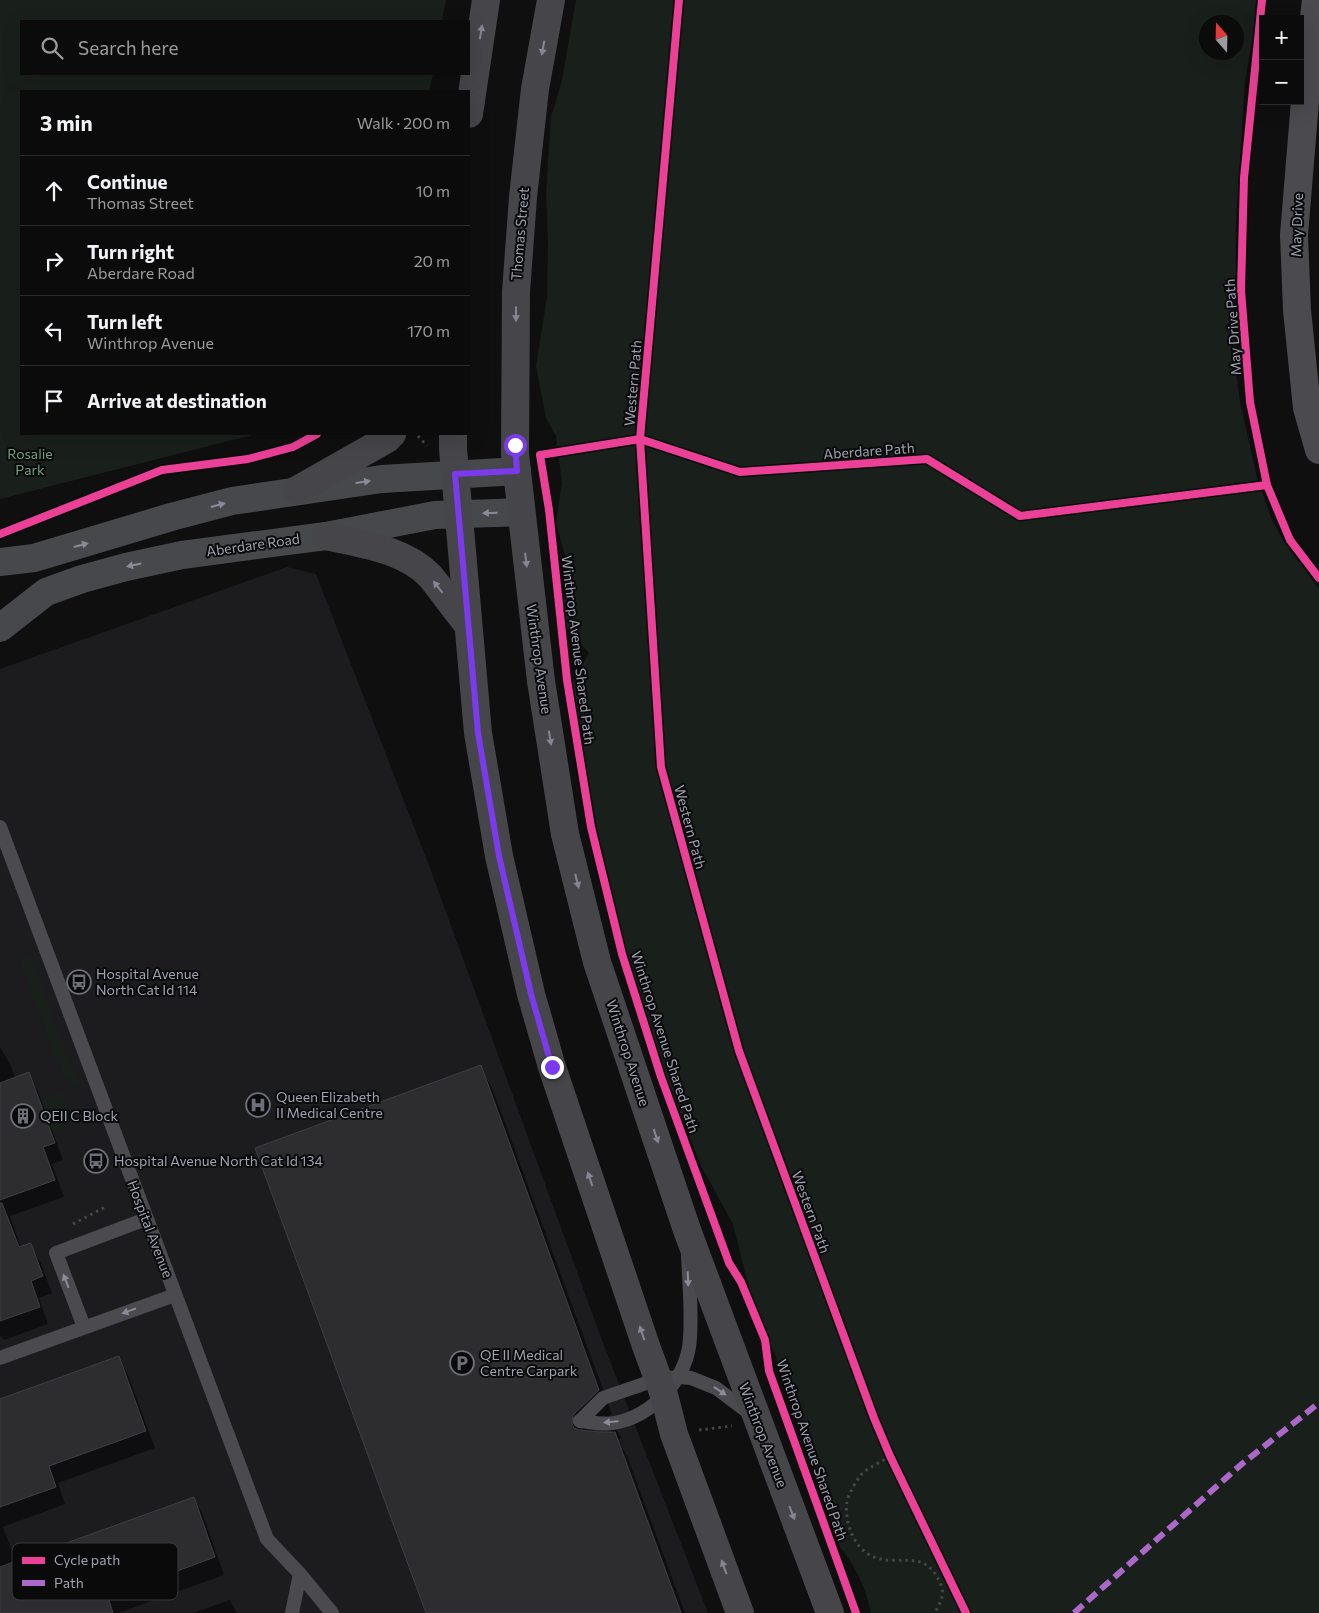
<!DOCTYPE html>
<html lang="en">
<head>
<meta charset="utf-8">
<style>
	:root { --surface:#0b0b0c; --page:#141415; --text:#f1f3f6; --muted:#9a9b9d; --line:#2b2b2d }
	body { margin:0; font-family:Commissioner,sans-serif; background:var(--page); color:var(--text) }
	.controls { position:absolute; right:15px; top:15px; display:grid; overflow:hidden; border-radius:0px; box-shadow:0 5px 20px #0002 }
	.controls button { width:45px; height:45px; display:grid; place-items:center; padding:0; border:0; border-bottom:1px solid var(--line); background:var(--surface); color:var(--text); font:25px sans-serif }
	.compass { position:absolute; left:1199px; top:15px; width:45px; height:45px; border-radius:50%; background:var(--surface); box-shadow:0 5px 20px #0002; rotate:340deg }
	.stop { position:absolute; width:15px; height:15px; margin:-11px; border:4px solid #7c3aed; border-radius:50%; background:#fff }
	.stop.end { background:#7c3aed; border-color:#fff; box-shadow:0 1px 5px #0008 }
	.list { margin:0; padding:0; list-style:none }
	h2 { display:flex; justify-content:space-between; align-items:center; height:65px; margin:0; padding:0 20px; font-size:21px }
	h2 small { font-size:16px; font-weight:400; color:var(--muted) }
	.list li { display:grid; grid-template-columns:32px 1fr auto; gap:15px; align-items:center; box-sizing:border-box; height:70px; padding:0 20px; border-top:1px solid var(--line) }
	.list b { display:block; font-size:19px; white-space:nowrap }
	.list p { margin:0; font-size:16px; white-space:nowrap; color:var(--muted) }
	.list em { font-size:16px; font-style:normal; color:var(--muted) }
	.icon { flex:none; width:28px; height:28px; fill:none; stroke:currentColor; stroke-width:2; stroke-linecap:round; stroke-linejoin:round }
	.map { position:relative; flex:none; width:1319px; height:1613px; overflow:hidden }
	.search { position:absolute; background:var(--surface); box-shadow:0 5px 20px #0002; left:20px; top:20px; width:450px; height:55px; display:flex; align-items:center; gap:12px; box-sizing:border-box; padding:0 18px; border-radius:0px; color:var(--muted); font-size:19px }
	.panel { position:absolute; background:var(--surface); box-shadow:0 5px 20px #0002; left:20px; top:90px; width:450px; height:345px; border-radius:0px }
	.map>svg:first-child { display:block }
</style>
</head>
<body>
<div class="map">
<svg width="1319" height="1613" viewBox="0 0 1319 1613">
	<rect width="100%" height="100%" fill="#0f0f10"/>
	<path fill="#1c1c1e" d="M287,567L316,574L430,868L603,1343L708,1613H0V669Z"/>
	<g fill="#19201b" fill-rule="evenodd">
		<path d="M0,0H446L442,21H21V74H433L429,91H21V434H256L0,499Z"/>
		<path d="M576,0H1256L1253,36L1245,81L1236,220L1235,365L1240,402L1257,478L1272,520L1284,542L1319,589V1613H871C866,1589 856,1566 840,1547L785,1376L763,1329L747,1280L733,1224L701,1166L656,1052L624,943L603,860L570,687L589,653L559,620L568,567L556,523L562,483L556,436L546,418L536,366L547,297L548,242L546,192L551,117L562,80ZM1206,22H1236V52H1206Z"/>
		<path d="M24,956L31,959L78,1084L72,1085L68,1076L65,1077L60,1064H58L19,957Z"/>
		<path d="M61,1092L73,1125L51,1132L39,1100Z"/>
	</g>
	<g fill="#0007" fill-rule="evenodd">
		<path d="M0,1047L10,1064L16,1079L29,1074L38,1091L63,1160L52,1164L64,1197L10,1216L21,1248L30,1244L40,1261L52,1293L39,1298L48,1324L4,1340L0,1335Z"/>
		<path d="M480,1067L493,1090L612,1414L609,1416L622,1439H617L627,1456L685,1613H682L624,1454H622L680,1613H427ZM571,1409L584,1431H581L569,1411ZM604,1421L611,1433L592,1432Z"/>
		<path d="M119,1358L128,1375L155,1448L58,1483L65,1504L3,1527L16,1562L193,1498L203,1515L224,1575L118,1613H0V1401Z"/>
		<path d="M230,1600L237,1613H193Z"/>
	</g>
	<g fill="#2d2d2f" stroke="#3e3f44">
		<path d="M481,1065L599,1390L573,1415L572,1424L574,1428L579,1430L601,1432H615L681,1613H426L255,1148Z"/>
		<path d="M29,1072L55,1143L43,1147L55,1180L0,1200V1083Z"/>
		<path d="M0,1203H2L19,1247L31,1243L43,1276L31,1281L40,1307L0,1321Z"/>
		<path d="M119,1356L146,1431L49,1466L56,1487L0,1507V1399Z"/>
		<path d="M194,1497L215,1557L108,1597L113,1613H0V1567Z"/>
	</g>
	<g fill="none" stroke-linecap="round" stroke-linejoin="round">
		<g stroke="#45454a" stroke-width="3" stroke-dasharray="2.5 4" stroke-linecap="butt">
			<path d="M418,436L427,446"/>
			<path d="M73,1224L107,1206"/>
			<path d="M699,1430L732,1426"/>
			<path d="M890,1456C882,1462 868,1467 861,1475C856,1481 848,1495 847,1502C844,1521 853,1546 870,1555C897,1570 924,1544 941,1585C945,1595 940,1605 934,1613"/>
		</g>
		<g stroke="#4a4a4f" stroke-width="14">
			<path d="M0,827L267,1539L300,1574L332,1613"/>
			<path d="M84,1327L56,1253L146,1219"/>
			<path d="M0,1358L175,1295"/>
			<path d="M580,1421C590,1422 604,1425 614,1423C653,1416 688,1378 690,1338C692,1310 689,1281 688,1254"/>
			<path d="M580,1421L603,1398L658,1379L679,1377L691,1378L716,1388L752,1415"/>
			<path d="M292,1613L300,1574"/>
		</g>
		<path stroke="#4a4a4f" stroke-width="28" d="M1316,0L1307,77L1294,235L1297,310L1307,408L1319,450"/>
		<g stroke="#47484c" stroke-width="28">
			<path d="M0,562L34,558L171,517L232,501L382,479L517,471"/>
			<path d="M0,628L46,592L82,579L126,567L182,555L326,536L435,515L521,512"/>
		</g>
		<g stroke="#46464a" stroke-width="28">
			<path d="M551,0L535,89L523,197L516,292L515,454L541,681L565,834L597,962L687,1230L830,1613"/>
			<path d="M469,114L486,0"/>
			<path d="M453,434V449L478,733L499,856L531,994L552,1067L646,1346L664,1395L674,1434L740,1613"/>
			<path d="M297,490L387,439L392,434"/>
			<path d="M326,536C361,544 404,549 430,576C443,592 455,609 468,625"/>
		</g>
		<path stroke="#ac68c9" stroke-width="6" stroke-dasharray="12 6" stroke-linecap="butt" d="M1074,1613L1243,1463L1319,1403"/>
		<g stroke="#0a0a0b" stroke-width="11">
			<g id="cycleway">
				<path d="M679,0L640,439L661,767L739,1051L874,1418L890,1456L966,1613"/>
				<path d="M1262,0L1244,178L1241,290L1250,402L1267,485L1290,540L1319,578"/>
				<path d="M0,534L162,470L248,459L293,447L317,434"/>
				<path d="M856,1613L769,1371L765,1340L741,1282L729,1263L661,1077L622,954L591,827L567,680L549,510L540,455L640,439L740,472L927,459L1020,516L1267,485"/>
			</g>
		</g>
		<use href="#cycleway" stroke="#ea4096" stroke-width="8"/>
	</g>
	<defs><path id="oneway-solid" d="M-6-.8H1V-3.2L6.5 0L1 3.2V.8H-6Z" transform="scale(1.25)"/></defs>
	<g fill="#848693">
		<use href="#oneway-solid" transform="translate(481 32) rotate(-81)"/>
		<use href="#oneway-solid" transform="translate(543 48) rotate(100)"/>
		<use href="#oneway-solid" transform="translate(516 314) rotate(90)"/>
		<use href="#oneway-solid" transform="translate(526 560) rotate(83)"/>
		<use href="#oneway-solid" transform="translate(438 587) rotate(-128)"/>
		<use href="#oneway-solid" transform="translate(550 738) rotate(81)"/>
		<use href="#oneway-solid" transform="translate(577 881) rotate(76)"/>
		<use href="#oneway-solid" transform="translate(656 1136) rotate(72)"/>
		<use href="#oneway-solid" transform="translate(590 1179) rotate(-109)"/>
		<use href="#oneway-solid" transform="translate(642 1333) rotate(-109)"/>
		<use href="#oneway-solid" transform="translate(792 1513) rotate(69)"/>
		<use href="#oneway-solid" transform="translate(724 1567) rotate(-110)"/>
	</g>
	<g fill="#898c98">
		<use href="#oneway-solid" transform="translate(363 482) rotate(-8)"/>
		<use href="#oneway-solid" transform="translate(218 505) rotate(-15)"/>
		<use href="#oneway-solid" transform="translate(490 513) rotate(178)"/>
		<use href="#oneway-solid" transform="translate(81 545) rotate(-15)"/>
		<use href="#oneway-solid" transform="translate(134 565) rotate(168)"/>
	</g>
	<g fill="#8a8c99">
		<use href="#oneway-solid" transform="translate(688 1279) rotate(88)"/>
		<use href="#oneway-solid" transform="translate(66 1281) rotate(-111)"/>
		<use href="#oneway-solid" transform="translate(129 1311) rotate(160)"/>
		<use href="#oneway-solid" transform="translate(720 1391) rotate(34)"/>
		<use href="#oneway-solid" transform="translate(611 1422) rotate(175)"/>
	</g>
	<g fill="none" stroke-linecap="round" stroke-linejoin="round">
		<path stroke="#7c3aed" stroke-width="6" d="M515,445L517,471L455,474L478,733L499,856L531,994L552,1067"/>
	</g>
	<defs>
		<g id="bus-ring" transform="scale(1.25)"><circle r="9.5" fill="#0a0a0b" stroke="#6d6f79" stroke-width="1.5"/><path d="M-5-6H5V4H4V6H2V4H-2V6H-4V4H-5ZM-3.5-4V0h7V-4ZM-3.5 1.2v1.5H-2V1.2ZM2 1.2v1.5H3.5V1.2Z" fill="#6d6f79"/></g>
		<g id="hospital-ring" transform="scale(1.25)"><circle r="9.5" fill="#0a0a0b" stroke="#6d6f79" stroke-width="1.5"/><path d="M-5-5h3v3.5h4V-5h3V5h-3V1.5h-4V5h-3Z" fill="#6d6f79"/></g>
		<g id="building-ring" transform="scale(1.25)"><circle r="9.5" fill="#0a0a0b" stroke="#6d6f79" stroke-width="1.5"/><path d="M-4-6H4V6H1V3H-1V6H-4ZM-2.5-4.3h1.7v1.8h-1.7ZM.8-4.3h1.7v1.8H.8ZM-2.5-1h1.7V.8h-1.7ZM.8-1h1.7V.8H.8Z" fill="#6d6f79"/></g>
		<g id="parking-ring" transform="scale(1.25)"><circle r="9.5" fill="#0a0a0b" stroke="#6d6f79" stroke-width="1.5"/><path d="M-3.5-5.5H1a3.5 3.5 0 0 1 0 7H-1V5.5H-3.5ZM-1-3.4V-.6H.8a1.4 1.4 0 0 0 0-2.8Z" fill="#6d6f79"/></g>
	</defs>
	<g fill-rule="evenodd">
		<use href="#bus-ring" x="79" y="982"/>
		<use href="#hospital-ring" x="258" y="1105"/>
		<use href="#building-ring" x="23" y="1116"/>
		<use href="#bus-ring" x="96" y="1161"/>
		<use href="#parking-ring" x="462" y="1363"/>
	</g>
	<g text-anchor="middle" stroke-width="4" stroke-linejoin="round" paint-order="stroke">
		<g font-size="14" fill="#9fa2b2" stroke="#0a0a0b">
			<text transform="translate(1297 225) rotate(-88)" y="5">May Drive</text>
			<text transform="translate(520 234) rotate(-85)" y="5">Thomas Street</text>
			<text transform="translate(1233 327) rotate(-94)" y="5">May Drive Path</text>
			<text transform="translate(633 383) rotate(-85)" y="5">Western Path</text>
			<text transform="translate(869 451) rotate(-4)" y="5">Aberdare Path</text>
			<text transform="translate(253 545) rotate(-8)" y="5">Aberdare Road</text>
			<text transform="translate(578 650) rotate(83)" y="5">Winthrop Avenue Shared Path</text>
			<text transform="translate(539 659) rotate(82)" y="5">Winthrop Avenue</text>
			<text transform="translate(690 827) rotate(75)" y="5">Western Path</text>
			<text transform="translate(665 1042) rotate(72)" y="5">Winthrop Avenue Shared Path</text>
			<text transform="translate(628 1053) rotate(72)" y="5">Winthrop Avenue</text>
			<text transform="translate(811 1212) rotate(70)" y="5">Western Path</text>
			<text transform="translate(150 1229) rotate(69)" y="5">Hospital Avenue</text>
			<text transform="translate(763 1435) rotate(69)" y="5">Winthrop Avenue</text>
			<text transform="translate(812 1450) rotate(71)" y="5">Winthrop Avenue Shared Path</text>
		</g>
		<g font-size="14" fill="#749f7d" stroke="#0a0a0b">
			<text x="30" y="459">Rosalie<tspan x="30" dy="16">Park</tspan></text>
		</g>
		<g font-size="14" fill="#9fa2b2" stroke="#0a0a0b" text-anchor="start">
			<text x="96" y="979">Hospital Avenue<tspan x="96" dy="16">North Cat Id 114</tspan></text>
			<text x="276" y="1102">Queen Elizabeth<tspan x="276" dy="16">II Medical Centre</tspan></text>
			<text x="40" y="1121">QEII C Block</text>
			<text x="114" y="1166">Hospital Avenue North Cat Id 134</text>
			<text x="480" y="1360">QE II Medical<tspan x="480" dy="16">Centre Carpark</tspan></text>
		</g>
	</g>
	<rect x="12" y="1543" width="166" height="57" rx="8" fill="#0a0a0b" stroke="#37383d" stroke-width="1"/>
	<rect x="22" y="1557" width="23" height="7" fill="#ea4096"/>
	<rect x="22" y="1580" width="23" height="6" fill="#ac68c9"/>
	<g font-size="14" fill="#9fa2b2">
		<text x="54" y="1565">Cycle path</text>
		<text x="54" y="1588">Path</text>
	</g>
</svg>
<div class="controls">
<button>+</button>
<button>−</button>
</div>
<svg class="compass" viewBox="-18 -18 36 36"><path d="M0-13l5 13h-10z" fill="#e53935"/><path d="M0 13l5-13h-10z" fill="#9a9b9d"/></svg>
<div class="stop" style="left:515px;top:445px"></div>
<div class="stop end" style="left:552px;top:1067px"></div>
<div class="search"><svg class="icon" aria-label="search" viewBox="0 0 24 24"><circle cx="10" cy="10" r="6"/><path d="M15 15l6 6"/></svg>Search here</div>
<section class="panel">
<h2>3 min<small>Walk · 200 m</small></h2>
<ul class="list">
<li><svg class="icon" aria-label="ahead" viewBox="0 0 24 24"><path d="M12 20V5M6 11l6-6 6 6"/></svg><div><b>Continue</b><p>Thomas Street</p></div><em>10 m</em></li>
<li><svg class="icon" aria-label="right" viewBox="0 0 24 24"><path d="M7 20v-9h11M14 6l5 5-5 5"/></svg><div><b>Turn right</b><p>Aberdare Road</p></div><em>20 m</em></li>
<li><svg class="icon" aria-label="left" viewBox="0 0 24 24"><path d="M17 20v-9H6M10 6l-5 5 5 5"/></svg><div><b>Turn left</b><p>Winthrop Avenue</p></div><em>170 m</em></li>
<li><svg class="icon" aria-label="arrive" viewBox="0 0 24 24"><path d="M6 21V4h12l-3 4 3 4H6"/></svg><div><b>Arrive at destination</b></div></li>
</ul>
</section>
</div>
</body>
</html>
